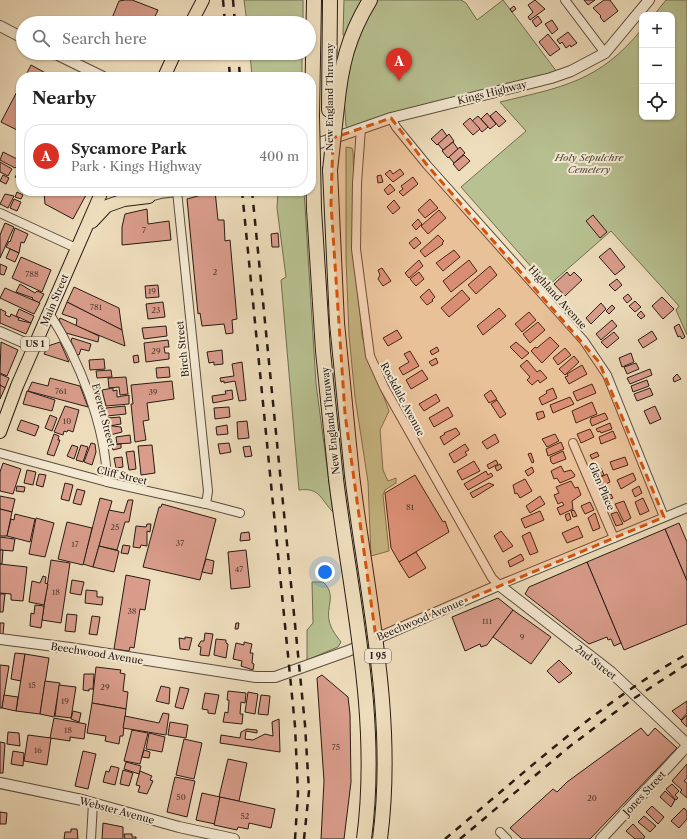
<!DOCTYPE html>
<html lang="en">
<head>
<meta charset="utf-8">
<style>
	:root { --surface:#fff; --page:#f2f2f2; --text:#222; --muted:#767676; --line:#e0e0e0; --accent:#d93025 }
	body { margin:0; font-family:"Libre Caslon Text",serif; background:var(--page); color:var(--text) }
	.controls { position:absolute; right:12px; top:12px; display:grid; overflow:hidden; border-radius:8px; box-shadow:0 1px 3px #0004 }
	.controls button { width:36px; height:36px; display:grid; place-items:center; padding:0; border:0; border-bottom:1px solid var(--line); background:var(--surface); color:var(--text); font:20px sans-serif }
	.you { position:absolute; left:325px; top:572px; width:14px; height:14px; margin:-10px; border:3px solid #fff; border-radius:50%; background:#1a73e8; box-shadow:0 0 0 6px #1a73e833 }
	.badge { display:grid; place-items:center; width:26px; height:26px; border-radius:50%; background:var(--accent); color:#fff; font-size:13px; font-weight:700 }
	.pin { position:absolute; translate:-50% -33px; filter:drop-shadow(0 1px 2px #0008) }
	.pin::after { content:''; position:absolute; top:21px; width:14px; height:12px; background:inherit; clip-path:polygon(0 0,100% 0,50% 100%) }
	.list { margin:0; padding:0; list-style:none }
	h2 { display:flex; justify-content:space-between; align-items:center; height:52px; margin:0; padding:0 16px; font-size:17px }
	h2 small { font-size:13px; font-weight:400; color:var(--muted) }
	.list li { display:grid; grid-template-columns:26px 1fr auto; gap:12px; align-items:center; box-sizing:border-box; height:64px; margin:0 8px 8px; padding:0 8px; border:1px solid var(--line); border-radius:16px }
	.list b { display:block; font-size:15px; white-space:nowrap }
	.list p { margin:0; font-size:13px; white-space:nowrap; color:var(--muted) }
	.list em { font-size:13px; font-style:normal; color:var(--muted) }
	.icon { flex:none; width:22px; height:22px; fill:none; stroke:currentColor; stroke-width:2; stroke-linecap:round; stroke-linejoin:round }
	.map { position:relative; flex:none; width:687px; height:839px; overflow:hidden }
	.search { position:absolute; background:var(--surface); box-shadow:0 1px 3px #0004; left:16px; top:16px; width:300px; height:44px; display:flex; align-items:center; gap:10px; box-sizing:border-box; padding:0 14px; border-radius:22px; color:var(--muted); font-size:15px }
	.panel { position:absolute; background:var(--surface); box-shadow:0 1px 3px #0004; left:16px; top:72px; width:300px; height:124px; border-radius:16px }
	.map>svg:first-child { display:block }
</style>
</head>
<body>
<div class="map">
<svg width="687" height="839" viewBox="0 0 687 839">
	<rect width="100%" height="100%" fill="#eeddbc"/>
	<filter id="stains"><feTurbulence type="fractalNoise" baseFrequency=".005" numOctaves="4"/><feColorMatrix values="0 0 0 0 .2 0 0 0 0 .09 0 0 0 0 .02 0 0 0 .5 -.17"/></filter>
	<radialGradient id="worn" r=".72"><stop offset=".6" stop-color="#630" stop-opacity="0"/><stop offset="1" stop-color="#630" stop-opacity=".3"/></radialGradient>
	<g fill="#b8c191" stroke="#706e52">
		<path d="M244,0H303V23H247Z"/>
		<path d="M344,0H366L345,37L343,35Z"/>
		<path d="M376,0H461L466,3L477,20L503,0L557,72L348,128L346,126L343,83L355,38Z"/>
		<path d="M666,0H687V335L676,310L679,306L611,231L548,286L461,187L526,131L500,102C562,87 599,82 642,29V117H672V15H654Z"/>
		<path d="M250,53H302V77H252Z"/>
		<path d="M346,147L352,148C355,156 351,165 356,174L357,272L362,337L389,411L380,430L383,470L388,481L396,478V483L385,490L383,495L389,551L371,556L368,482L355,397L349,335L346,259Z"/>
		<path d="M278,191H304L316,384L333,512C321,500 320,487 299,490L281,280L286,277L277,208Z"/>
		<path d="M312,582H323C337,594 326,607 329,620C331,630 336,635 341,642L338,647L307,660V630L313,623Z"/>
	</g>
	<g fill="#da9d8c" stroke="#281b13">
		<path d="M125,0H132L158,10L152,23H110L119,1Z"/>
		<path d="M535,0L545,9L530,20L528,17L533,12L528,5Z"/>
		<path d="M584,0H595L588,5Z"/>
		<path d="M604,0H610L618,11L604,22L600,17L601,16L593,8Z"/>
		<path d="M514,6L516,9L512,12L510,9Z"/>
		<path d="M538,16L542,22L536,27L532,21Z"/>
		<path d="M552,20L558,29L552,34L545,24Z"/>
		<path d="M568,32L577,43L571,47L570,45L566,48L562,42L560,44L557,40Z"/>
		<path d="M548,34L560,49L550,56L539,42Z"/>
		<path d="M31,65L53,77H25Z"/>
		<path d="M179,73L186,77H177Z"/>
		<path d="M21,84V132L1,122Z"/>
		<path d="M496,111L506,121L499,127L490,116Z"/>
		<path d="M487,113L496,124L490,129L481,119Z"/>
		<path d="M478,116L488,127L482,132L472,121Z"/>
		<path d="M470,118L480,129L473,135L463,124Z"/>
		<path d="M442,129L447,136L437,145L431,139Z"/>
		<path d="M449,134L454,141L443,150L438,144Z"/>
		<path d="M453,142L458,149L448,158L442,151Z"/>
		<path d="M460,147L465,153L454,163L449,157Z"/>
		<path d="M3,152L21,161L20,167L17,166L15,168L0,160Z"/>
		<path d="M464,155L470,161L459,171L453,164Z"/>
		<path d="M0,162L12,169L8,176L0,172Z"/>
		<path d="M400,169L404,174L393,182L385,174L390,170L393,174Z"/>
		<path d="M19,171L21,172V180L15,177Z"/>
		<path d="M3,175L9,178L6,184L0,181Z"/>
		<path d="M381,175L383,182L378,183L377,176Z"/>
		<path d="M413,177L418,184L403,196L399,192L403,189L401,186Z"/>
		<path d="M390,184L395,190L388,195L384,190Z"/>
		<path d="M44,191H80L86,195L73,219L45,204Z"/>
		<path d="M215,191L218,220H224L225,241L230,240L237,319L232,320L233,333L226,334L224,324L202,326L200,313L198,314L187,199Z"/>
		<path d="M17,192L23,195L21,199L15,197Z"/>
		<path d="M5,194L14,196L8,208L0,204Z"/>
		<path d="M14,199L21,202L17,211L10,208Z"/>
		<path d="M430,199L438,208L425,218L418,210Z"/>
		<path d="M394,200L400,208L393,214L387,207Z"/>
		<path d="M147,209L148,224L169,221L171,240L122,245V227L125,214Z"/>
		<path d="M439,210L446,218L428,234L421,226Z"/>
		<path d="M593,215L607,232L600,238L586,221Z"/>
		<path d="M418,219L422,224L416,230L412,225Z"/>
		<path d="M5,223L14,227L0,258V235Z"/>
		<path d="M15,228L28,234L24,243L21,242L19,253L6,247L9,241L10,242Z"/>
		<path d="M278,233L279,247H272L271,234Z"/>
		<path d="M438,235L444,241L442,243L443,244L425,257L420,251Z"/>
		<path d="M416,237L421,243L414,249L409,243Z"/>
		<path d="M610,248L625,267L615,275L599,257Z"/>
		<path d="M10,249L19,253L15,262L6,258Z"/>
		<path d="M454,250L460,257L443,271L436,263Z"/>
		<path d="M21,257L51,270L42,292L12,278Z"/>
		<path d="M419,260L423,266L409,278L405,273Z"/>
		<path d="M469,260L477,271L451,292L443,281Z"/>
		<path d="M0,264L7,267L4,275L0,274Z"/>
		<path d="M490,266L497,275L476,294L468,285Z"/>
		<path d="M382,268L391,281L383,286L378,279L380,275L378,270Z"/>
		<path d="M419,272L424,279L416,286L410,279Z"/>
		<path d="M567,272L570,276L574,272L582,280L565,296L554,284Z"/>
		<path d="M617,279L622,285L615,291L609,285Z"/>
		<path d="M20,284L35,293L37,291L44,294L39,303L32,299L33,298L16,292Z"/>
		<path d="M158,285L159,297L146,298L145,286Z"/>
		<path d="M74,287L119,308L122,330L67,302Z"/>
		<path d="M5,288L40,303L34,314L0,298Z"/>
		<path d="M429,289L435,297L432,300L433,301L427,305L420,297Z"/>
		<path d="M462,290L470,299L449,317L441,308Z"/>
		<path d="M628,294L632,299L627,303L623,298Z"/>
		<path d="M662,297L674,309L663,319L652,306Z"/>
		<path d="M635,301L641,307L635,312L629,306Z"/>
		<path d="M67,302L122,330L125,346L76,326L77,319L62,314Z"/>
		<path d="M163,302L165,317L148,319L146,304Z"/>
		<path d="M601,303L606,309L591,324L586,318Z"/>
		<path d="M612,305L615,308L609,314L606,311Z"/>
		<path d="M499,308L506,316L483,335L477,326Z"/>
		<path d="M0,309L6,312L5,315L10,317L11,314L19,318L18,320L31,323L26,334L0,323Z"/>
		<path d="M19,309L34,316L31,323L16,316Z"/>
		<path d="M641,311L645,316L641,319L637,315Z"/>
		<path d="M529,312L536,320L522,332L515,324Z"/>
		<path d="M60,318L99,336L98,342L66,333L59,320Z"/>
		<path d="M612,320L617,326L601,340L596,334Z"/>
		<path d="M538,322L545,330L530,343L523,334Z"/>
		<path d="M679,324L685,337L682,339L680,336L678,337L674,327Z"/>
		<path d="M166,326L167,336L144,339L142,328Z"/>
		<path d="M397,330L402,338L388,346L383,338Z"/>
		<path d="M652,331L657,339L643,348L638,340Z"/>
		<path d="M614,332L619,338L607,348L601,342Z"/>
		<path d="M550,337L559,346L542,363L531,351L535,347L537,348Z"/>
		<path d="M72,338L91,344L89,351L81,349L79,355L74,354L75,350L71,341Z"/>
		<path d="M168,340L169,347H164L165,353H169V359L146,362L144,343Z"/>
		<path d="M1,342L18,350L7,376L0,373Z"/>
		<path d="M60,342L69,362L44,354L48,346Z"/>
		<path d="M516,342L529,353L522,359L510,347Z"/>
		<path d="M437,347L439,351L432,355L430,351Z"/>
		<path d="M565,348L571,355L558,365L553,358Z"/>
		<path d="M222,350L223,364L214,365V362L209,363L207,352Z"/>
		<path d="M410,351L419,366L403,375L399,368L409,362L404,354Z"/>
		<path d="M631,353L634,362L622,367L619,358Z"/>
		<path d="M138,355L139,362L134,363L133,356Z"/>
		<path d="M574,356L579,362L565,375L559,369Z"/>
		<path d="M436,358L438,363L432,366L429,362Z"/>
		<path d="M104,359L105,369L90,370L89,360Z"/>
		<path d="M527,360L537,372L540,370L547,378L540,383L538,380L532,385L527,380L530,377L520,366Z"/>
		<path d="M242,362L246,400L239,401L235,381L224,383V381L221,382L220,378L234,376L232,364Z"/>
		<path d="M636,363L639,369L627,374L624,367Z"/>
		<path d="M582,365L587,374L569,384L565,377L568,376L567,374Z"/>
		<path d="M169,367L170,377L157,378L156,368Z"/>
		<path d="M650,369L652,375L630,384L627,378Z"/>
		<path d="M111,370L112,377L97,378L96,371Z"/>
		<path d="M422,370L428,379L411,389L406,380Z"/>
		<path d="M0,374L9,378L5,388L0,385Z"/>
		<path d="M677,374L681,379L674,382L673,378Z"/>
		<path d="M126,377L128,394L120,395L119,387L109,388L108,378Z"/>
		<path d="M50,378L80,386L88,407L28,391L32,382L48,386Z"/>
		<path d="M647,380L649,386L633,392L631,386Z"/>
		<path d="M172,381L174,399L147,403L149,420L143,421L146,440L135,442L131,404H133L131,385Z"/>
		<path d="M592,384L596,393L577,401L573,392Z"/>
		<path d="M0,385L5,388L0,399Z"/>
		<path d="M113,388V391L117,390V397L129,395V404L106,406L102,390Z"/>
		<path d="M553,388L557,398L542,405L539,398L547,393L546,391Z"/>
		<path d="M650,388L653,395L637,401L634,394Z"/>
		<path d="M232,390L233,399L213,403L212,396L226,394L225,391Z"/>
		<path d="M491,390L497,399L489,403L484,395Z"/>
		<path d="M27,391L55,400L52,411L23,404Z"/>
		<path d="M436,394L440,401L424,411L419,404Z"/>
		<path d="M570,397L574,404L553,413L550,405Z"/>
		<path d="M497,400L506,414L500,418L491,404Z"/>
		<path d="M592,402L597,414L576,423L572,411Z"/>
		<path d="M65,406L79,410L73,432L68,430L67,432L64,431L63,435L54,432Z"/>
		<path d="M125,406L126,414L107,416L106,408Z"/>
		<path d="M655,406L661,419L650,424L644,411Z"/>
		<path d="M229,407L230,417L215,419L214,408Z"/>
		<path d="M448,407L453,416L434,427L429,418Z"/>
		<path d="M543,411L545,417L538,420L536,413Z"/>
		<path d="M605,413L608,419L592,426L590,421L591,418Z"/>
		<path d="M50,415L57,418L52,431L45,428Z"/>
		<path d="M120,417L121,424L109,426L108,418Z"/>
		<path d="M21,420L39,426L35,436L17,430Z"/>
		<path d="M247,421L249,438L238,439L237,422Z"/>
		<path d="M610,423L612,429L601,433L600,431L598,432L596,429Z"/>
		<path d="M227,425L228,434L217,435L216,427Z"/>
		<path d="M113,426L121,427L122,432L106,436L105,427Z"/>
		<path d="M456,428L460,434L444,445L440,437L445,434L444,433Z"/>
		<path d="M590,429L594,437L581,443L577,434Z"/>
		<path d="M613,431L616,438L601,444L599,437Z"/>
		<path d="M54,434L59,436L58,440H60L54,456L47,454Z"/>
		<path d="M495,434L499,442L487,449L482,442Z"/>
		<path d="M555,434L559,441L547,447L542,439Z"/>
		<path d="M130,435L131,443L117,444L116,437Z"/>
		<path d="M561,442L564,449L548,456L546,449Z"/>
		<path d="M91,443L95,444L96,452L92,465L84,462Z"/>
		<path d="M229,443L231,452L220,454L218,444Z"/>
		<path d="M121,444V448L113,450L112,445Z"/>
		<path d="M465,444L469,450L465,452L467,455L454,463L449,454Z"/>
		<path d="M72,445L78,447L74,459L67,456Z"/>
		<path d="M81,445L88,447L83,462L76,460Z"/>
		<path d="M152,445L155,473L141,475L138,446Z"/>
		<path d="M250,446L252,456L245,457L243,447Z"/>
		<path d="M134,451L136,469L129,470L126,452Z"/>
		<path d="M563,451L566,459L553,464L551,462L550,457Z"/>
		<path d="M597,452L599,456L592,459L590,455Z"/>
		<path d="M531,453L534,462L532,463L528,454Z"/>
		<path d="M122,457L123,467L116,468L114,458Z"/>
		<path d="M625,457L628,465L613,470L610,462Z"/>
		<path d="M496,460L498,464L489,469L487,465Z"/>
		<path d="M474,461L480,471L462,480L457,471Z"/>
		<path d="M3,463L21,469L13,494L0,491V472Z"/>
		<path d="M500,464L502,468L497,471L495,467Z"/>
		<path d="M561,466L564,472L571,470L575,475L574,477L560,483L557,478L554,479L551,471Z"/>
		<path d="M532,467L534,472L528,476L525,471Z"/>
		<path d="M601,468L604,475L596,478L593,472Z"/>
		<path d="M27,470L36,472L33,485L24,483Z"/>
		<path d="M486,471L488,475L491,473L493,476L468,490L464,484Z"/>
		<path d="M633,473L636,480L621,489L617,480Z"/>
		<path d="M39,474L46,475L43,487L36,485Z"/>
		<path d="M607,474L610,482L600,487L597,479Z"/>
		<path d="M415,475L443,522L445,521L449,532L399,562L391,548L385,493Z"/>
		<path d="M525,479L532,491L520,498L517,493L515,494L513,485Z"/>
		<path d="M571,481L575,488L578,487L581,495L572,501L573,509L560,515L557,508L564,505L562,502L558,504L554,495L559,493L556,487Z"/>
		<path d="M65,483L73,485L69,501L61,499Z"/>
		<path d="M489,483L494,485L473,498L470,493Z"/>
		<path d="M17,486L25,487L24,492L16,491Z"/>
		<path d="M639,486L642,493L635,497L632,490Z"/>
		<path d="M77,489L85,491L81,505L73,503Z"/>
		<path d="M611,494L613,498L605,501L604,497Z"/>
		<path d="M0,496L15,499L12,512L0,509Z"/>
		<path d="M540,496L545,504L530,513L526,506Z"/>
		<path d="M100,498L112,501L93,567L83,564Z"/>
		<path d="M643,498L649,511L640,515L635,502Z"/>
		<path d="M128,500H133L129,522H125L117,550L99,546L109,510L124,513Z"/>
		<path d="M624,501L631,518L624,522L615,504Z"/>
		<path d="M590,502L594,510L585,514L581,506Z"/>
		<path d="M162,504L216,519L200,580L143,567L159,507H161Z"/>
		<path d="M0,509L12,512L7,536H0Z"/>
		<path d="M574,510L577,516L573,517L571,511Z"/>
		<path d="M540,511L544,520L525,528L521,519Z"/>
		<path d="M617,512L623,524L616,526L611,514Z"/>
		<path d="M569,513L571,519L567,521L565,515Z"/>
		<path d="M595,513L600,528L593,531L588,518Z"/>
		<path d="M15,514L35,519L30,542L7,536L11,519L14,520Z"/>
		<path d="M36,518L54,523L45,557L29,554Z"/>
		<path d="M67,522L92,528L83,565L58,559Z"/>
		<path d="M679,523L687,542V581L665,529Z"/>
		<path d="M147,524H151L150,532L147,531V546L141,545L140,548L133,547L136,526L146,527Z"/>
		<path d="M578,526L583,537L567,543L562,533Z"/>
		<path d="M665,529L687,581V624L624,650L587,562Z"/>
		<path d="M501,531L513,546L503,552L494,536Z"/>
		<path d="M249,532L250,540L240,541L241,533Z"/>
		<path d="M530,532L538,552L530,555L522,536Z"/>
		<path d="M0,537L15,539L13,551L0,550Z"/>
		<path d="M123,545L130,546L128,554L121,553Z"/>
		<path d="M99,546L119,551L114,572L93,567Z"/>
		<path d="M0,550H3L2,564H0Z"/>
		<path d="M246,550L250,587L231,589L228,552Z"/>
		<path d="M416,552L426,568L409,578L399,562Z"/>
		<path d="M521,554L524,560L510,567L508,561Z"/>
		<path d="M206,559L214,561L212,574L202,572Z"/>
		<path d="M51,560L70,563L61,623L42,620Z"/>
		<path d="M587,562L621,643L614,646L611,639L608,640L607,637L589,644L525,594L529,587Z"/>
		<path d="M0,564L27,567L23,601L11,600V594L0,593Z"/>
		<path d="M126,575L150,580L145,610L140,609L134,648L130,647L129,651L114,649Z"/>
		<path d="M43,576L46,577L45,583L48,584L44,605L29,602L32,581L40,583Z"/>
		<path d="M72,580L84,582L81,595L70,593Z"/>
		<path d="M86,590L97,591V597H103L102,605L85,603Z"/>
		<path d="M0,594H5L3,612H0Z"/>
		<path d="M498,598L513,610L487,645L481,647L480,644L465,651L452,617Z"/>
		<path d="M35,605L44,606L41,628L30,626L31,613L34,614Z"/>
		<path d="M513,610L551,637L531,664L493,637Z"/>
		<path d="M67,614L77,615L75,632L65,631Z"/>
		<path d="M92,616L100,617L97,635L89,634Z"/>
		<path d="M0,623H4L3,634H0Z"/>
		<path d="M236,623H239L238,629H235Z"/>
		<path d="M205,633L213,634L209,656L200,655L201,647L198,646L201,641H204Z"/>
		<path d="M185,637L192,638L189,650L180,649L179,638L185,639Z"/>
		<path d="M216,639L226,640V643L228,644L226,658L214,655Z"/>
		<path d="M244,642L252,644L250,653H253L252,663L254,664L253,670L241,666L242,661L233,659L236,643L244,645Z"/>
		<path d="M15,653L25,654L21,681L11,679Z"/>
		<path d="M25,654L49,658L40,714L16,711Z"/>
		<path d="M559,660L572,673L559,683L547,671Z"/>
		<path d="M0,665L9,666L2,708H0Z"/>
		<path d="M96,667L121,670L120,673L125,674L123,691L128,692L126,709L92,703Z"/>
		<path d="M84,674H94L93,689H89V691L83,690Z"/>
		<path d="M322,675L348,697L350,714L351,782L344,839H321L324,781L317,678Z"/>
		<path d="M45,681L60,683L54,717L40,714Z"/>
		<path d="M59,685L76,687L71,718L55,716Z"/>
		<path d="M161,686L170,688L169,704L156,701Z"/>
		<path d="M180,687L189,689L183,709L175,707Z"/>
		<path d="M228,691L246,693L245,703L241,702L240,714H243L242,724L223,722L225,712L228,713L229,700H227Z"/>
		<path d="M248,692L258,694L255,714L245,712Z"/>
		<path d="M205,693L219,695L215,714L208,713V710L202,709Z"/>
		<path d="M4,695L18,697L16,711L2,708Z"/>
		<path d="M261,695L270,696L268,715L258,714Z"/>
		<path d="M687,701V713L681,720L672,711Z"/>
		<path d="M92,703L126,709L123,736H120L119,744L105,741L106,736L87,733Z"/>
		<path d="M73,711L81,713L79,722L71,719Z"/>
		<path d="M163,713L169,714L166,735L123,728L125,716L159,723Z"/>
		<path d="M687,715V727L681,721Z"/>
		<path d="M54,718L86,724L84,739L70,737V741L50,738Z"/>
		<path d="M279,719L280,752L220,743L221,735L240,738L241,732L247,729L257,730V733L246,731L245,739L253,740L265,734L273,736L272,722Z"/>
		<path d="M170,722L188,725L186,738L168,735Z"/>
		<path d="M641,728L648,736L655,728L677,748L590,839H522L510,828L553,789L557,792L567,782Z"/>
		<path d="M132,730L148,733L140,764L124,761Z"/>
		<path d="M8,732L19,733L20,746L7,744Z"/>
		<path d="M149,733L165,737L162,752L146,749Z"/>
		<path d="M28,735L51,738L47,765L24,761Z"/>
		<path d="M184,739L202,743L194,779L176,775Z"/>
		<path d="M0,742L5,743L3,773H0Z"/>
		<path d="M144,750L150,752L149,758L142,757Z"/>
		<path d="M13,751L24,753L23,766L11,764Z"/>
		<path d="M83,751L96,754L88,789L75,786Z"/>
		<path d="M228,759L247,763L239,801L219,797Z"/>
		<path d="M126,762L141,766L139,774L124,769Z"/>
		<path d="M687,764V778L684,781L687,783V798L680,792L682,790L672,781Z"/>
		<path d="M111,766L119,768L115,785L103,782L106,771L109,772Z"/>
		<path d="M123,770L133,773L129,786L120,784Z"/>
		<path d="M140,771L152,776L150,780L153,781L147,794L138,792L140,786L136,785Z"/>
		<path d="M175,777L195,781L187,817L167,812Z"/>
		<path d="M672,784L679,791L675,795L678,798L676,800L666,789Z"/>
		<path d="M665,791L675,800L671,807L660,797Z"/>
		<path d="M202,793L220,797L215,824L196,820Z"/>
		<path d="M220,797L275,809L271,828L249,823L248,829L238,827L237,830L214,825Z"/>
		<path d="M652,806L664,817L658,824L646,812Z"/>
		<path d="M684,808L687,811V819L679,828L671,821Z"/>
		<path d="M0,812L7,813L6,824H0Z"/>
		<path d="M644,816L656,826L650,832L638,822Z"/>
		<path d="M103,823L123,827V839H102Z"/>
		<path d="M633,824L645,837L643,839H635L626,831Z"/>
		<path d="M71,829H77L78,839H64L65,832H71Z"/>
		<path d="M124,834H132V837H136V839H125Z"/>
	</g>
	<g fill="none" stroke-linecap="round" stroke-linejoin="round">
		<g stroke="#5a4c3d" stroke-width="10">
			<g id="minor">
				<path d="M565,0L605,53"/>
				<path d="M391,118L396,127L427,165L584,341L607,375L664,517"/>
				<path d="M361,128L357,183L356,249L370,356L384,387L492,578L499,585L687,508"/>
				<path d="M177,191L208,491L206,504"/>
				<path d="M0,213L76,248"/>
				<path d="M49,313C79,359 106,427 107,482"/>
				<path d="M573,443L614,538"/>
				<path d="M0,453L107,482L206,504L240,513"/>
				<path d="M500,832L507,839"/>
				<path d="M91,839L93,803"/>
			</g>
		</g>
		<g stroke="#5a4c3d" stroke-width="12">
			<g id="tertiary">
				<path d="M0,26L23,38"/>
				<path d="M54,53L103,77"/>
				<path d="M311,146L391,118L551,78L571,71L605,53L649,0"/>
				<path d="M128,191C139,198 148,197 160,193"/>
				<path d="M155,191L160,193L176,191"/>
				<path d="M0,332L34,347"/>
				<path d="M0,639L70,648L256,677H275L348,651L499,585L611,672L687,744"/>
				<path d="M0,783L82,800L179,827L234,839"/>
				<path d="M601,839L687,746"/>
			</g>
		</g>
		<g stroke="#281b13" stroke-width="14">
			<g id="primary">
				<path d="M191,23L203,0"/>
				<path d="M164,77L175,53"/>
				<path d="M92,222L107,206L124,200L149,197"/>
				<path d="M0,432L17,386L102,191"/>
			</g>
		</g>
		<g stroke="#281b13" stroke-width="16">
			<g id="motorway">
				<path d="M337,107C341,66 348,36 370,0"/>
				<path d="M329,110L330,0"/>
				<path d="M312,116L314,0"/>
				<path d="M330,170L337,323L352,475"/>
				<path d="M314,209L323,351L336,479"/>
			</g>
		</g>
		<use href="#minor" stroke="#f4e9d3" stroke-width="8"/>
		<use href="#tertiary" stroke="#f4e9d3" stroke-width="10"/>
		<use href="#primary" stroke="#eeddbc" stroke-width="12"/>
		<use href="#motorway" stroke="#eeddbc" stroke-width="14"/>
		<g stroke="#281b13" stroke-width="2.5" stroke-dasharray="7 7" stroke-linecap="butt">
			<path d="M223,0L225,23"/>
			<path d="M233,0L235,23"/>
			<path d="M228,53L230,77"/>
			<path d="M238,53L240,77"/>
			<path d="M242,191L295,726L298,793L295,839"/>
			<path d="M252,191L305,725L309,791L304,839"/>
			<path d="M445,839C523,774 599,703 687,654"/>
			<path d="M460,839L569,747L630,701L687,664"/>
		</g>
		<g stroke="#281b13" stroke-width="16" stroke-linecap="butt">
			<g id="motorway-bridge">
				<path d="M312,116L314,209"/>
				<path d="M330,170L337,107"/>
				<path d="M352,475C367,596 396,716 380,839"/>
				<path d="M336,479C351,599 380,718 364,839"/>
			</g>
		</g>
		<use href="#motorway-bridge" stroke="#eeddbc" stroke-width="14"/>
	</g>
	<path fill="#d5530d" fill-opacity="0.2" stroke="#d5530d" stroke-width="3" stroke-dasharray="8 5" stroke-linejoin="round" d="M391,118L427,165L599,362L664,517L376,638L345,414L331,204L333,138Z"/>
	<g text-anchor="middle" stroke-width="4" stroke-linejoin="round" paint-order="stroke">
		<g font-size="8" fill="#543c31">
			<text x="144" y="233">7</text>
			<text x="215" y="275">2</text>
			<text x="32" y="277">788</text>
			<text x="152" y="294">19</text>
			<text x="96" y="310">781</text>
			<text x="156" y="313">23</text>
			<text x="156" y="354">29</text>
			<text x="61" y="394">761</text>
			<text x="153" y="395">39</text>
			<text x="67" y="424">10</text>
			<text x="410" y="510">81</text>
			<text x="115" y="530">25</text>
			<text x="180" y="546">37</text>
			<text x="75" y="547">17</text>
			<text x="239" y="572">47</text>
			<text x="56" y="595">18</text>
			<text x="132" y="614">38</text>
			<text x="487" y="624">111</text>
			<text x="522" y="640">9</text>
			<text x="32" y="688">15</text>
			<text x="105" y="690">29</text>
			<text x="65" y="704">19</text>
			<text x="68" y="733">18</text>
			<text x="336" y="750">75</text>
			<text x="38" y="753">16</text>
			<text x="181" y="800">50</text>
			<text x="592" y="801">20</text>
			<text x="245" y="819">52</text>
		</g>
		<g fill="#f4e9d3" stroke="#65594d" stroke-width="1">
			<rect x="21" y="337" width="28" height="14" rx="3"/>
			<rect x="365" y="649" width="26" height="14" rx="3"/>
		</g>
		<g font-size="9" font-weight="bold" fill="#281b13">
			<text x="35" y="347">US 1</text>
			<text x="378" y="659">I 95</text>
		</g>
		<g font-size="10" fill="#281b13" stroke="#f4e9d3">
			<text transform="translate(492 92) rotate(-14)" y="4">Kings Highway</text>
			<text transform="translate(329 97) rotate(-90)" y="4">New England Thruway</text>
			<text transform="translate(558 297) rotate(48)" y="4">Highland Avenue</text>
			<text transform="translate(54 300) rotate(-67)" y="4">Main Street</text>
			<text transform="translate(182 349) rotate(-96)" y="4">Birch Street</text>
			<text transform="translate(403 399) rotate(62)" y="4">Rockdale Avenue</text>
			<text transform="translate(104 415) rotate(75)" y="4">Everett Street</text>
			<text transform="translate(330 421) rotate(-96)" y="4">New England Thruway</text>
			<text transform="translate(122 475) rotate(13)" y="4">Cliff Street</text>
			<text transform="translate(602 486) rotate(67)" y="4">Glen Place</text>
			<text transform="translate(420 619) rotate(-23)" y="4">Beechwood Avenue</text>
			<text transform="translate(97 653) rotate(9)" y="4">Beechwood Avenue</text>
			<text transform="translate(596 662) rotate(38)" y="4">2nd Street</text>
			<text transform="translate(644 793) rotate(-47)" y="4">Jones Street</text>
			<text transform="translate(117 810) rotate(15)" y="4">Webster Avenue</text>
		</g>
		<g font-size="10" font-style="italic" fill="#534d39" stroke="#f4e9d3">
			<text x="589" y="161">Holy Sepulchre<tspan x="589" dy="12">Cemetery</tspan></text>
		</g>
	</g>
	<rect width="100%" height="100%" filter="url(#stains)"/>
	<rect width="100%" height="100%" fill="url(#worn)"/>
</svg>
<div class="controls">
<button>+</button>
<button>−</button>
<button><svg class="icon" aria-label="locate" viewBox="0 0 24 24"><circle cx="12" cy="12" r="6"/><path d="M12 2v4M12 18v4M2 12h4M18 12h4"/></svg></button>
</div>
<div class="you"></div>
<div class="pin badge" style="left:399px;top:81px">A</div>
<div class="search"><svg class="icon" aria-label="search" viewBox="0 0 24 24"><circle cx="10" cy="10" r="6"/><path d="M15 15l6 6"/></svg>Search here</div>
<section class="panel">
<h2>Nearby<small></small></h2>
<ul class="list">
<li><span class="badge">A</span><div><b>Sycamore Park</b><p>Park · Kings Highway</p></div><em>400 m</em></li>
</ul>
</section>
</div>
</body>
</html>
